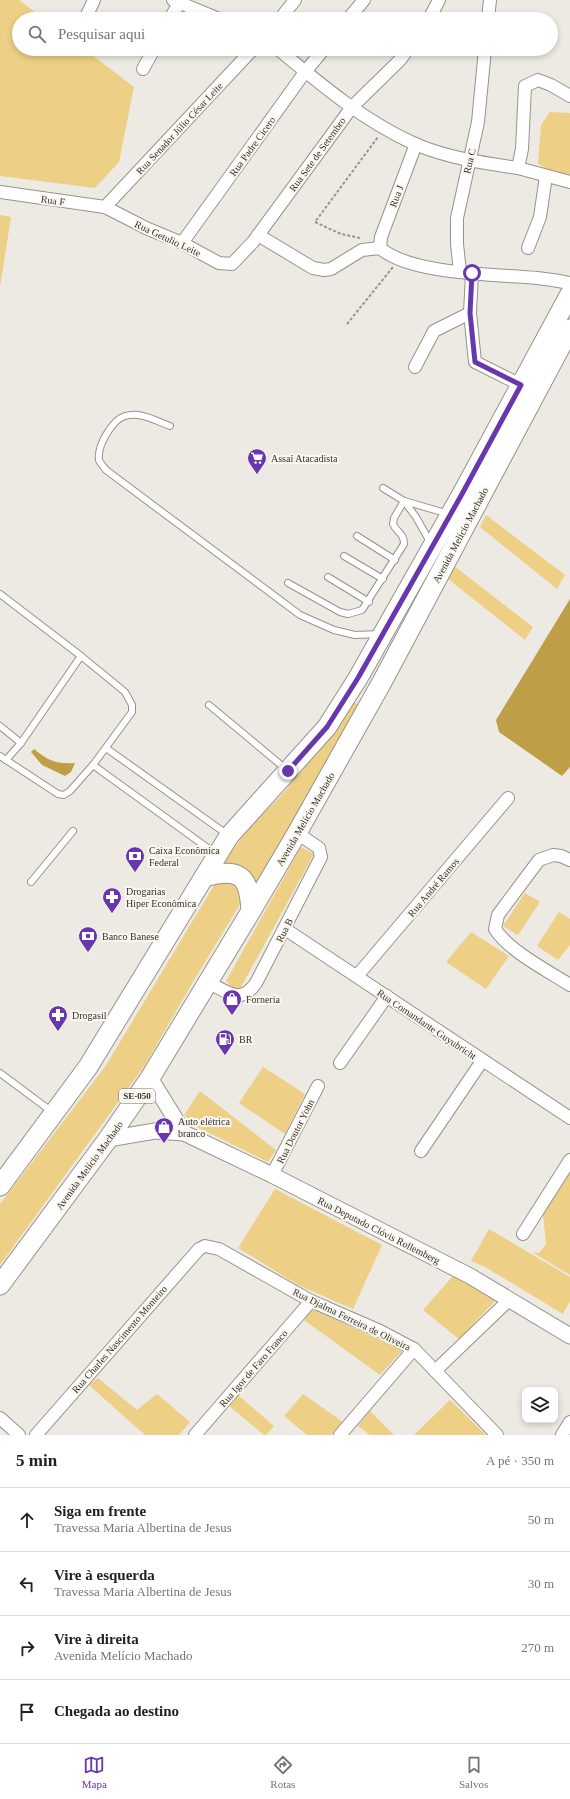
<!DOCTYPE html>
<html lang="pt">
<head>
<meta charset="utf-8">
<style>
	:root { --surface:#fff; --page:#f2f2f2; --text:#202124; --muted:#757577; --line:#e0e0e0; --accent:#6836ad }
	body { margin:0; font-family:"Times New Roman",serif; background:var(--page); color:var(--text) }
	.controls { position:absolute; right:12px; bottom:12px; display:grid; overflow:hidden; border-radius:8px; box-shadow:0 2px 6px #0003 }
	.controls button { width:36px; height:36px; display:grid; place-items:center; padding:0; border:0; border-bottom:1px solid var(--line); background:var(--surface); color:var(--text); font:20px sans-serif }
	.stop { position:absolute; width:12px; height:12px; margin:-9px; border:3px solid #6836ad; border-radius:50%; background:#fff }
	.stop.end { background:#6836ad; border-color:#fff; box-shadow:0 1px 4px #0008 }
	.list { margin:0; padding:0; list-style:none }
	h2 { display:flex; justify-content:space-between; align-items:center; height:52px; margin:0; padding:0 16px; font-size:17px }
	h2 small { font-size:13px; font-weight:400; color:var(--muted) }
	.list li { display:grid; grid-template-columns:26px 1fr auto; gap:12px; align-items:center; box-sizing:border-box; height:64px; padding:0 16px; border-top:1px solid var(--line) }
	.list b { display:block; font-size:15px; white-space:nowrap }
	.list p { margin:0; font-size:13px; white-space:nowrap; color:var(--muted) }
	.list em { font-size:13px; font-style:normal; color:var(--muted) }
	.icon { flex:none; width:22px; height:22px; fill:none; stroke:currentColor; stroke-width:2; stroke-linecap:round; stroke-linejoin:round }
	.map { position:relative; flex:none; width:570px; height:1435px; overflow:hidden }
	.search { position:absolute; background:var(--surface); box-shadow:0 2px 6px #0003; left:12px; right:12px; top:12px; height:44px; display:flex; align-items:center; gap:10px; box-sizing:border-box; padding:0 14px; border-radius:22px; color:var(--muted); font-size:15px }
	.sheet { height:308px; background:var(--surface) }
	nav { display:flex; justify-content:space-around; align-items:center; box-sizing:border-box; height:56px; border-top:1px solid var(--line); background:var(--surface); font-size:11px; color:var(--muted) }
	nav a { display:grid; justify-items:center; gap:2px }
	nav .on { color:var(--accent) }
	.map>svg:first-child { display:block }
</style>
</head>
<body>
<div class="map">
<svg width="570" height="1435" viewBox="0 0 570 1435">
	<rect width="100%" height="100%" fill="#edeae3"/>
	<g fill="#edcf85">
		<path d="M0,0H19L44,19H19V49H84L134,87L119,162L95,188L0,176Z"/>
		<path d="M550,112L570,113V177L546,170L538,163L541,125Z"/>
		<path d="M0,215L11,217L0,287Z"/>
		<path d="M486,515L565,575L557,589L480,527Z"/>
		<path d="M454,566L533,627L525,640L448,579Z"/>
		<path d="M354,702L360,706L261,890C248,869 247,866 222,865L251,825L281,796Z"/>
		<path d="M301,847L314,854L240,989L233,988L226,981Z"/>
		<path d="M216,882H239L244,898L197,975L145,1065L0,1265V1204L105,1067Z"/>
		<path d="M525,893L540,902L518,935L503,926Z"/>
		<path d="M559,912L570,919V945L558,960L537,946Z"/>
		<path d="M471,932L509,956L486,989L446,962Z"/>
		<path d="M263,1067L305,1094L285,1134L239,1103Z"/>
		<path d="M200,1091L276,1150L268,1162L195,1126L184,1115Z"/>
		<path d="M570,1168V1275L532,1252L539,1253L546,1244L543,1214Z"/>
		<path d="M275,1189L382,1245L353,1309L298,1285L238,1248Z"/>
		<path d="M489,1229L570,1277V1301L563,1314L485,1267L471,1261Z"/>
		<path d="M454,1275L496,1300L459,1339L423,1310Z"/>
		<path d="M312,1309L403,1350L380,1375L304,1320Z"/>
		<path d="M98,1378L137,1410L157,1394L190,1422L179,1435H145L89,1385Z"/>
		<path d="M303,1394L343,1422L331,1435H307L284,1416Z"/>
		<path d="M238,1395L274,1426L266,1435H264L228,1405Z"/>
		<path d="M450,1400L486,1435H414Z"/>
		<path d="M370,1411L394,1435H370L358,1426Z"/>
	</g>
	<g fill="#bf9e48">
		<path d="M570,599V767L562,776L499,732L496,720Z"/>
		<path d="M34,749C49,761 55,764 75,763L71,772L65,776L42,765L31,752Z"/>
	</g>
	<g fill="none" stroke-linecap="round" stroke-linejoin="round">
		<g stroke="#96938c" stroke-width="8">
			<g id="service">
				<path d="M170,426C156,421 140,411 125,416C112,420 97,446 99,460C100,463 104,467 106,470L300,615L334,630L355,635L380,634"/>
				<path d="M383,488L404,501L449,514"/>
				<path d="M404,501L416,517L430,542"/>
				<path d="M357,536L395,560"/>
				<path d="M344,556L383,579"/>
				<path d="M328,577L369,602"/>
				<path d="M288,583L340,612L348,614L362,610L404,544C404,533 397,533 393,524L394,518L404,501"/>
				<path d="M0,594L81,656L125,692L132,705V712L93,765L70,791L64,795L58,794L0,756"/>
				<path d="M209,705L287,770"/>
				<path d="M0,726L21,743"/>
				<path d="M106,748L228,835"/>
				<path d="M6,760L21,743L81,656"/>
				<path d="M93,765L216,854"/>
				<path d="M31,882L73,831"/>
				<path d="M0,1073L51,1111"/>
			</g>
		</g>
		<g stroke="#96938c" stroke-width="14">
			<g id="minor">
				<path d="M173,0L219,19"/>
				<path d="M85,19L94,0"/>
				<path d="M170,19L179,3"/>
				<path d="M280,19L295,0"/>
				<path d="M348,19L364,0"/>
				<path d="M429,19L439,0"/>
				<path d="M488,19L490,0"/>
				<path d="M278,49C320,84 364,121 415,144C448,158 483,163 518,168"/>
				<path d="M143,69L154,49"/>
				<path d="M570,96L551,85L538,80L525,86L522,149L518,168L570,182"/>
				<path d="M0,192L105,207L146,228L182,243L219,263L232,264L253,242L352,107L400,60L408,49"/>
				<path d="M105,207L253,49"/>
				<path d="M258,235L313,268L324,270L331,269L362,250L380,248C411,275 496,274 537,278C548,279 559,281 570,283"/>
				<path d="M182,243L305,72L324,49"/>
				<path d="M380,248L381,237L416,144"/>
				<path d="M528,248L540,217L546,176"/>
				<path d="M460,272L457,244V218L478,122L485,49"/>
				<path d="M472,273L470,313L475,362L521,385"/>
				<path d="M415,367L434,331L470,313"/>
				<path d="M570,860L561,856L553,855L539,860L498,915L495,929C509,951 548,971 570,985"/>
				<path d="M285,929L570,1118"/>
				<path d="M357,976L508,798"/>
				<path d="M207,982C227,991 240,1006 256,983L321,857L319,848L297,833"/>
				<path d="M340,1063L387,996"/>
				<path d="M421,1151L482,1061"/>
				<path d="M272,1175L318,1086"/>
				<path d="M523,1234L570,1160"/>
				<path d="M435,1371L509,1300"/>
				<path d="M0,1418L19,1435"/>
				<path d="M36,1435L199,1249L205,1246L219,1249L311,1301L380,1331L414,1349L497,1435"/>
				<path d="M195,1435L311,1301"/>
				<path d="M340,1435L414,1349"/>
				<path d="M562,1435L570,1422"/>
			</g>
		</g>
		<g stroke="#96938c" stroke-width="17">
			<g id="tertiary">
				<path d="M150,1078L184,1133"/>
				<path d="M108,1139L155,1131L184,1133L272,1175L470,1276L570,1336"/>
			</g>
		</g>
		<g stroke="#96938c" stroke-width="21">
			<g id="primary">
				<path d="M204,877C239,868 249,874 251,911"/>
				<path d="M0,1186L88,1067L229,836L327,727L358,678L462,494L570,294"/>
				<path d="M0,1285L108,1139L150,1078L251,911L297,833L382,682L570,329"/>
			</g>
		</g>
		<g stroke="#979590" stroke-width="2" stroke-dasharray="3 2" stroke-linecap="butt">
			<path d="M360,238L341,234L315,222L378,137"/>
			<path d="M347,324L393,267"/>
		</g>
		<use href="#service" stroke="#fff" stroke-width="6"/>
		<use href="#minor" stroke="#fff" stroke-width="12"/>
		<use href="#tertiary" stroke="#fff" stroke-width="15"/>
		<use href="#primary" stroke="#fff" stroke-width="19"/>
	</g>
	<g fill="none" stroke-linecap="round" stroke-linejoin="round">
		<path stroke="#6836ad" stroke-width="5" d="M288,771L327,727L358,678L462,494L521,385L475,362L470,313L472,273"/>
	</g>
	<defs>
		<g id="supermarket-pin" transform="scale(1)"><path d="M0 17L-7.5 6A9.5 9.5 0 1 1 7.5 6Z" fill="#6836ad" stroke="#fbf8f0"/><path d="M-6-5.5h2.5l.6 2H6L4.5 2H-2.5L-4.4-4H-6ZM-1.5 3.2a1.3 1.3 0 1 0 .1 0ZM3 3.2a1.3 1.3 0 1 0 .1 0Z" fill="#fff"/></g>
		<g id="bank-pin" transform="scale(1)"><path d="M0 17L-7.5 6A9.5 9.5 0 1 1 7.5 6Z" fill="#6836ad" stroke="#fbf8f0"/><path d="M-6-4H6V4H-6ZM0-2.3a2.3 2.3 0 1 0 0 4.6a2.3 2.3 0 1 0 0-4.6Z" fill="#fff"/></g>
		<g id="pharmacy-pin" transform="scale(1)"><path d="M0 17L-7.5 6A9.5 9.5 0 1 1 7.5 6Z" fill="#6836ad" stroke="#fbf8f0"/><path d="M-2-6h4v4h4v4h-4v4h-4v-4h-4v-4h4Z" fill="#fff"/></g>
		<g id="shop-pin" transform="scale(1)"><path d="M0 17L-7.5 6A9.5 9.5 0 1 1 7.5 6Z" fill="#6836ad" stroke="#fbf8f0"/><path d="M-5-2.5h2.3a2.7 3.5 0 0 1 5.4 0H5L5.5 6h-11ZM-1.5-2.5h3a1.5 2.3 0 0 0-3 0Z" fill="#fff"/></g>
		<g id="fuel-pin" transform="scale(1)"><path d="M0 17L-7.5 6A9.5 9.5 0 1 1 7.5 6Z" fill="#6836ad" stroke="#fbf8f0"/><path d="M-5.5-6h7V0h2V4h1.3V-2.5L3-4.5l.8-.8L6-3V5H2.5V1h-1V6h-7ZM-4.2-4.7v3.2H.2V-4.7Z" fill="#fff"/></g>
	</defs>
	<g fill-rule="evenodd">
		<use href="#supermarket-pin" x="257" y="458"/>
		<use href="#bank-pin" x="135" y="856"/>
		<use href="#pharmacy-pin" x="112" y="897"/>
		<use href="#bank-pin" x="88" y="936"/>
		<use href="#shop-pin" x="232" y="999"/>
		<use href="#pharmacy-pin" x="58" y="1015"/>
		<use href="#fuel-pin" x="225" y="1039"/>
		<use href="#shop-pin" x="164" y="1127"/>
	</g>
	<g text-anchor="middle" stroke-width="4" stroke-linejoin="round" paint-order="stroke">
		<rect fill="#fbf8f0" stroke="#6e6c68" stroke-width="1" x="119" y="1089" width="36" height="14" rx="3"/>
		<g font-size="9" font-weight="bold" fill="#31302d">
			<text x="137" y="1099">SE-050</text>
		</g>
		<g font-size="10" fill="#31302d" stroke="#fbf8f0">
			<text transform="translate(179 128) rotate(-47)" y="4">Rua Senador Júlio César Leite</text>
			<text transform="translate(252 146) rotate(-54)" y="4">Rua Padre Cicero</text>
			<text transform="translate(317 154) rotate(-54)" y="4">Rua Sete de Setembro</text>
			<text transform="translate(469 161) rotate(-77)" y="4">Rua C</text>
			<text transform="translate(396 196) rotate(-69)" y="4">Rua J</text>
			<text transform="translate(53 200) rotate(8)" y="4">Rua F</text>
			<text transform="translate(168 238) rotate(25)" y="4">Rua Getulio Leite</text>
			<text transform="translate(460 535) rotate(-62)" y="4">Avenida Melício Machado</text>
			<text transform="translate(305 819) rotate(-60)" y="4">Avenida Melício Machado</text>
			<text transform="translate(433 887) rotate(-50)" y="4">Rua André Ramos</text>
			<text transform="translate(284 930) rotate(-63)" y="4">Rua B</text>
			<text transform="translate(427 1024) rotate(34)" y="4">Rua Comandante Guyubricht</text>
			<text transform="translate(295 1131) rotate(-63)" y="4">Rua Doutor Yohn</text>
			<text transform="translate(89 1165) rotate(-54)" y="4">Avenida Melício Machado</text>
			<text transform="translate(379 1230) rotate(27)" y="4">Rua Deputado Clóvis Rollemberg</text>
			<text transform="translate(352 1319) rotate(26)" y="4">Rua Djalma Ferreira de Oliveira</text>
			<text transform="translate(119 1339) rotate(-49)" y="4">Rua Charles Nascimento Monteiro</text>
			<text transform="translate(253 1368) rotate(-49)" y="4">Rua Igor de Faro Franco</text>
		</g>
		<g font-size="10" fill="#31302d" stroke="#fbf8f0" text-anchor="start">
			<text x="271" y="462">Assaí Atacadista</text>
			<text x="149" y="854">Caixa Econômica<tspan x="149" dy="12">Federal</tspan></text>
			<text x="126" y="895">Drogarias<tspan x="126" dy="12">Hiper Econômica</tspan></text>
			<text x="102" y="940">Banco Banese</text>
			<text x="246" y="1003">Forneria</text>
			<text x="72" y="1019">Drogasil</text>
			<text x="239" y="1043">BR</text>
			<text x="178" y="1125">Auto elétrica<tspan x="178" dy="12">branco</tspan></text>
		</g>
	</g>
</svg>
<div class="controls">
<button><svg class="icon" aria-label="layers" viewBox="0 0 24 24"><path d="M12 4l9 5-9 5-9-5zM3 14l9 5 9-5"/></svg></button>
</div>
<div class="stop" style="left:472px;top:273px"></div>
<div class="stop end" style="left:288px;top:771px"></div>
<div class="search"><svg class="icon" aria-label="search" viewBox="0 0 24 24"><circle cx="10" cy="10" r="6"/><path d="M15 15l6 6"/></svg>Pesquisar aqui</div>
</div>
<section class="sheet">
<h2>5 min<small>A pé · 350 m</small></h2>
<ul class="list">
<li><svg class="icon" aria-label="ahead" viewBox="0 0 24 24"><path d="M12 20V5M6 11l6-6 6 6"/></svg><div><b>Siga em frente</b><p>Travessa Maria Albertina de Jesus</p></div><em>50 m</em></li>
<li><svg class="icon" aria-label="left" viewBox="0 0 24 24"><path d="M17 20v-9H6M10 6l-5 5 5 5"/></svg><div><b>Vire à esquerda</b><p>Travessa Maria Albertina de Jesus</p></div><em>30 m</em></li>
<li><svg class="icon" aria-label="right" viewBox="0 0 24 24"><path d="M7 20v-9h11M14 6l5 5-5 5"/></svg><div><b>Vire à direita</b><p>Avenida Melício Machado</p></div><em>270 m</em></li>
<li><svg class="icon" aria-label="arrive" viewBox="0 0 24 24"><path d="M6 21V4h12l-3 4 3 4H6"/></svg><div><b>Chegada ao destino</b></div></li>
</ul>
</section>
<nav>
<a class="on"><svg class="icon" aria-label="map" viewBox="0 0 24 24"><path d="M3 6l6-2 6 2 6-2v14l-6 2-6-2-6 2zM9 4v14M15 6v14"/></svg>Mapa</a>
<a><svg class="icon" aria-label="directions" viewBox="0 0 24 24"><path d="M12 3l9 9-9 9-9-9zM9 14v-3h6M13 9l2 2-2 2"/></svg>Rotas</a>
<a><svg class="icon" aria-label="saved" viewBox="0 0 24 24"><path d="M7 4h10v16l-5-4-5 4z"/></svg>Salvos</a>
</nav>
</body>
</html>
